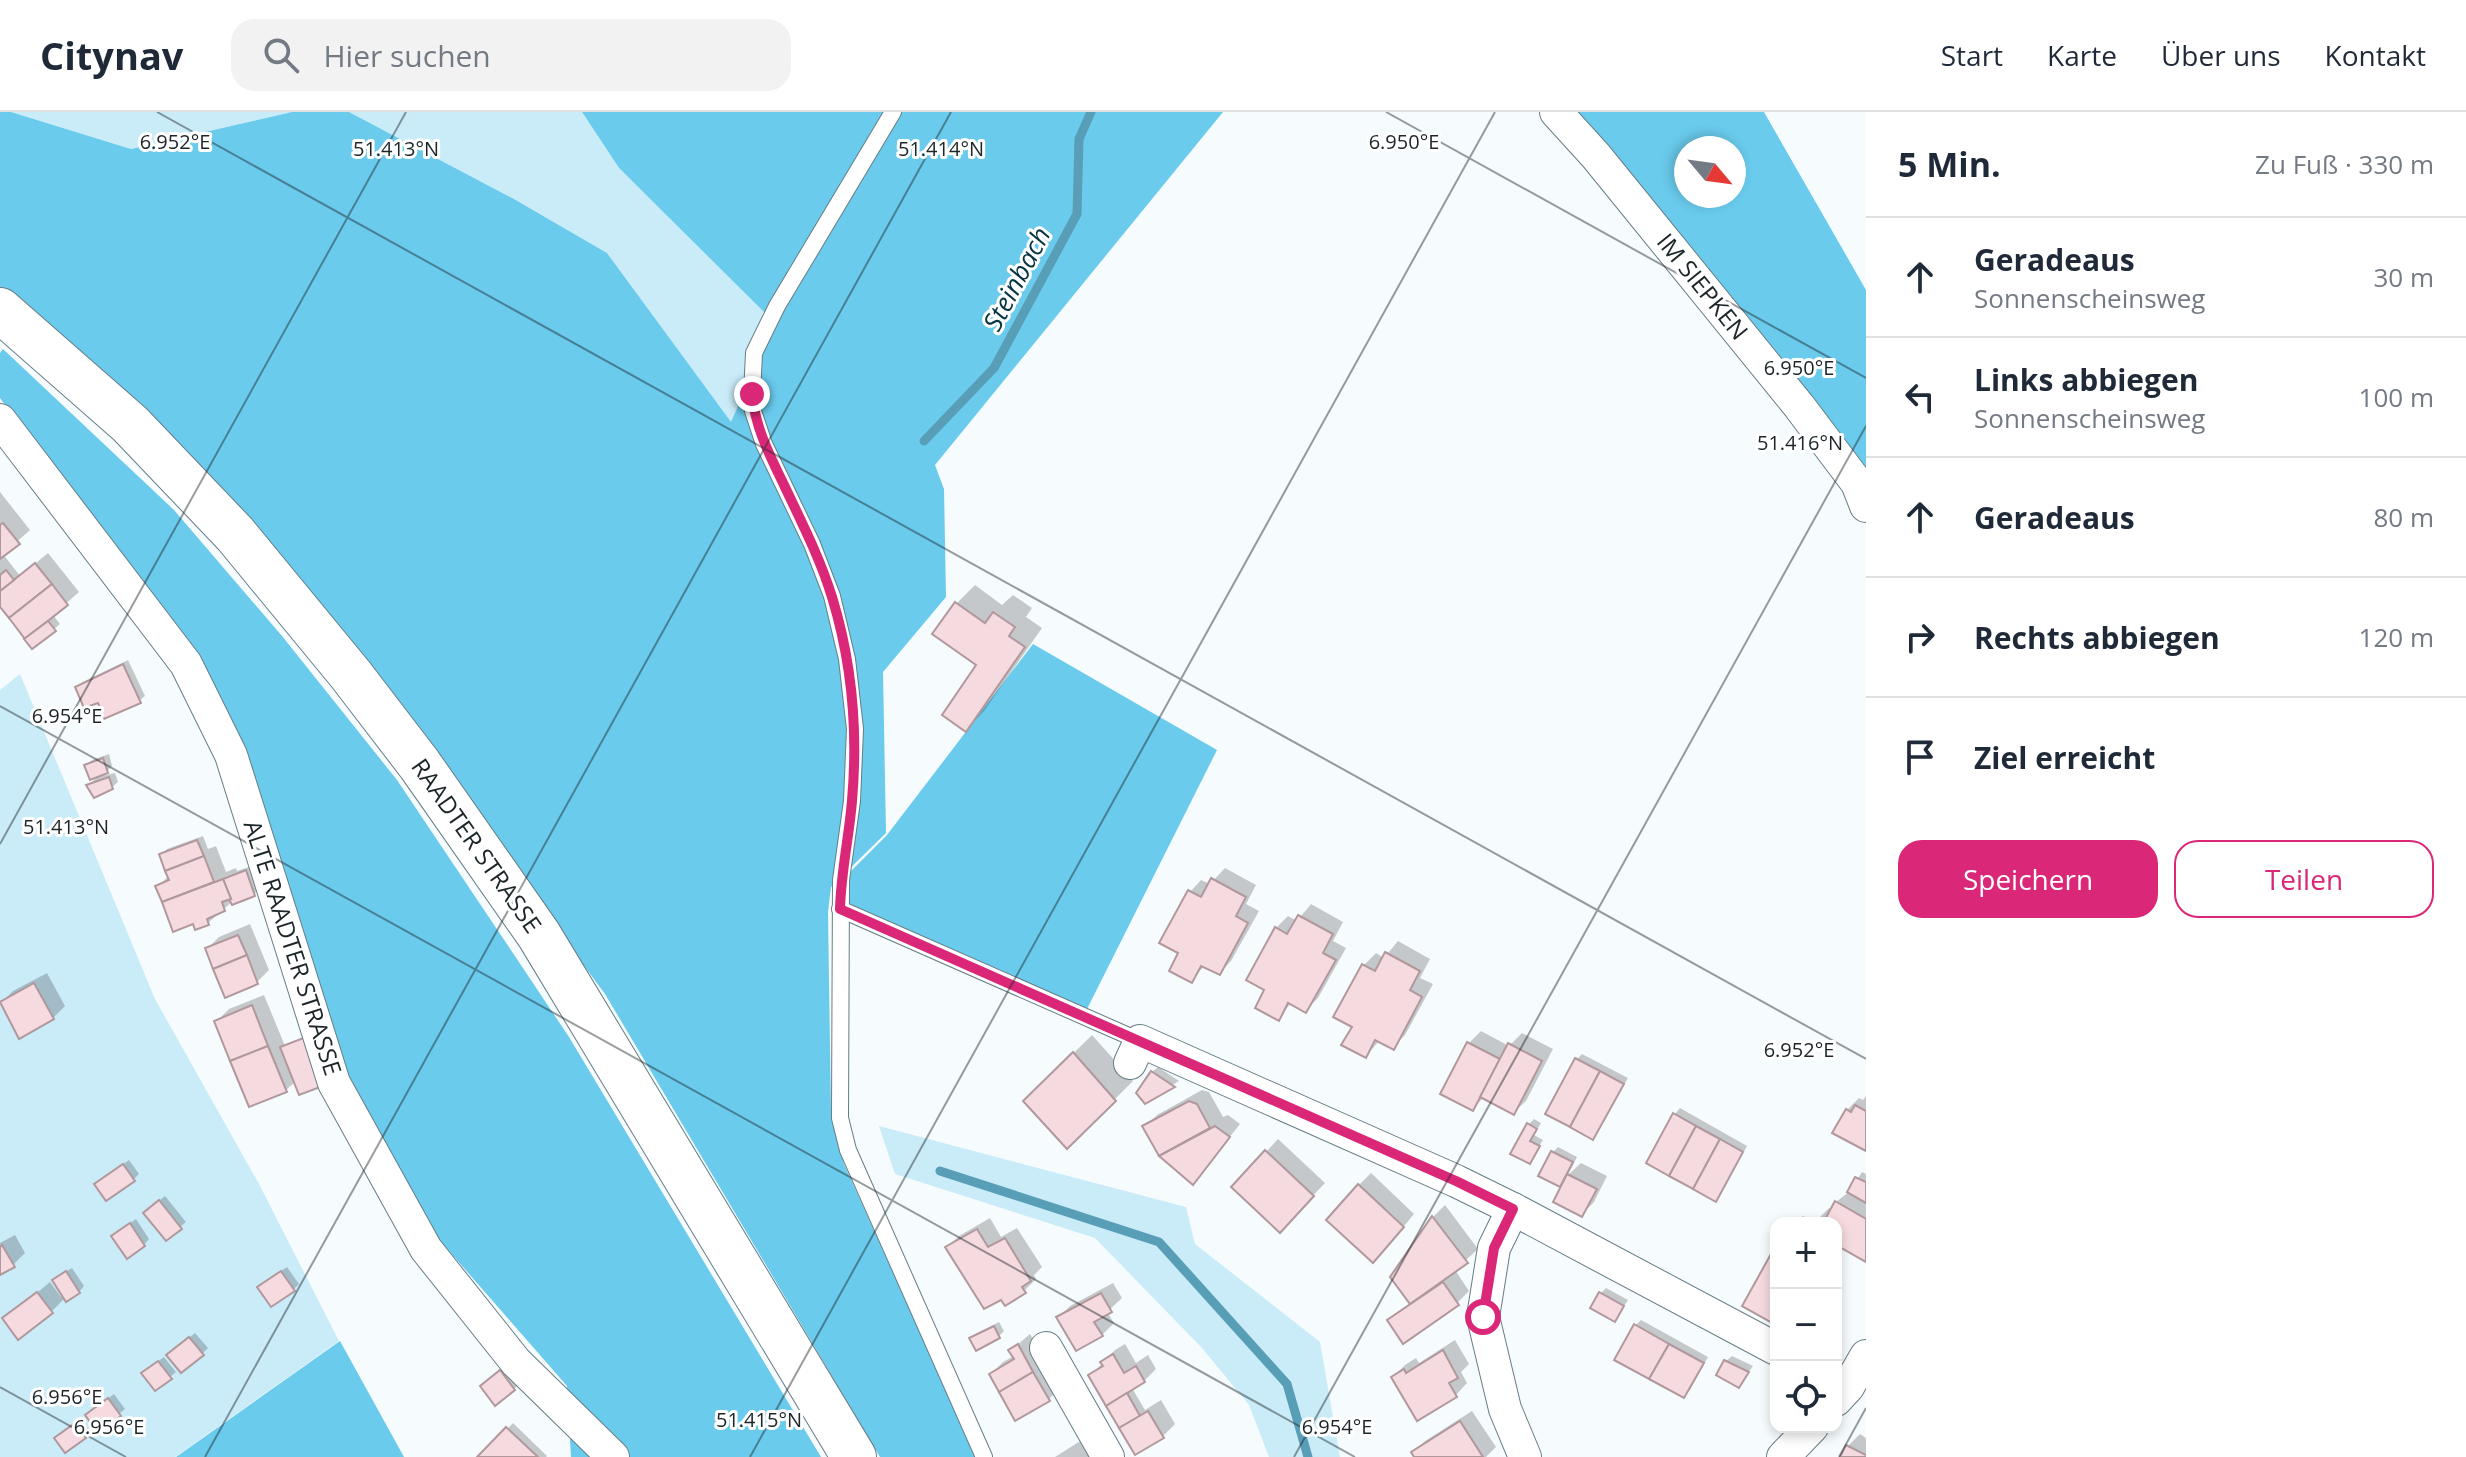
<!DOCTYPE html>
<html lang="de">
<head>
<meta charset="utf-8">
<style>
	:root { --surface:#fff; --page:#f2f2f3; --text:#1f2937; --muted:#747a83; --line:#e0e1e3; --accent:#db2777 }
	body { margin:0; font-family:"Open Sans",sans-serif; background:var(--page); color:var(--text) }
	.controls { position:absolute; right:24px; bottom:24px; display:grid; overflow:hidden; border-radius:16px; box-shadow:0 4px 12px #0003 }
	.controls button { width:72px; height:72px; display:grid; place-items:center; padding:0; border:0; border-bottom:2px solid var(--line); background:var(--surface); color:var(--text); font:40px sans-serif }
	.compass { position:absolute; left:1674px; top:24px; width:72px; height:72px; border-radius:50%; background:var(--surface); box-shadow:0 4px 12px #0003; rotate:119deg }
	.stop { position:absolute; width:24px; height:24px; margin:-18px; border:6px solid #db2777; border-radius:50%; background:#fff }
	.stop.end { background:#db2777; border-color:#fff; box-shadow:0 2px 8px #0008 }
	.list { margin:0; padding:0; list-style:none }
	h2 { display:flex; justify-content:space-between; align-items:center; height:104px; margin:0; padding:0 32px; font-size:34px }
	h2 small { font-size:26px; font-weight:400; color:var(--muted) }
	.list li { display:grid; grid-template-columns:52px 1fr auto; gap:24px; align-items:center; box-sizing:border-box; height:120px; padding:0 32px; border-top:2px solid var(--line) }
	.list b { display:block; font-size:30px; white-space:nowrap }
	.list p { margin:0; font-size:26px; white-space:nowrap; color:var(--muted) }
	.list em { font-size:26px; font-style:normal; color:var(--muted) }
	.actions { display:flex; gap:16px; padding:24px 32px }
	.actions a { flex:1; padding:18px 0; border:2px solid var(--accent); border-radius:24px; text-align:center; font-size:28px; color:var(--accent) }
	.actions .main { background:var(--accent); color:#fff }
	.icon { flex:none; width:44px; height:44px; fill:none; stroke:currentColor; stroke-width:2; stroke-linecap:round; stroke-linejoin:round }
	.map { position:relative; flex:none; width:1866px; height:1345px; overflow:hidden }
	header { display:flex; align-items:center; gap:48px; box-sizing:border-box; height:112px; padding:0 40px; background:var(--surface); border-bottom:2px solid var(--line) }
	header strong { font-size:38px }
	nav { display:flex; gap:44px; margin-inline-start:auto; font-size:28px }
	.search { width:560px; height:72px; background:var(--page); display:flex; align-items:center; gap:20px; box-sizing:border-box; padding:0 28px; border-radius:24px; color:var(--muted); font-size:30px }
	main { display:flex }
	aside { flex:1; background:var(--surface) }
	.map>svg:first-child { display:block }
</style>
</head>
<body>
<header>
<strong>Citynav</strong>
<div class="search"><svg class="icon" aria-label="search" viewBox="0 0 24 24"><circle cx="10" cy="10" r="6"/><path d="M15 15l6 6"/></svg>Hier suchen</div>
<nav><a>Start</a><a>Karte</a><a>Über uns</a><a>Kontakt</a></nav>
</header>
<main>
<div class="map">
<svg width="1866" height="1345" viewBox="0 0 1866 1345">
	<rect width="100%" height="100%" fill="#f6fbfd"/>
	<g fill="#caecf9">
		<path d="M11,0H292L131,37Z"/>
		<path d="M349,0H582L619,56L775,211L731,311L607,141L514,87Z"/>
		<path d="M20,562L155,887L259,1072L339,1229L175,1345H0V578Z"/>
		<path d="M879,1014L1186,1095L1195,1132L1320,1230L1340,1345H1269L1249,1293L1202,1236L1095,1126L895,1062Z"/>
	</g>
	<g fill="#6acbed" fill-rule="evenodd">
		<path d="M0,0H11L131,37L292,0H349L514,87L607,141L731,310L775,211L619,56L582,0H1223L935,353L944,377L946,485L883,560L886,721L831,775L828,800L831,999L844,1052L976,1345H880L605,882L432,649L0,185Z"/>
		<path d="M1559,0H1764L1866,178V384ZM1686,36H1734V84H1686Z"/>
		<path d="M3,237L174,398L282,524L397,668L569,925L821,1345H571L567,1274L435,1123L340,967L236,644L132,474L0,286V241Z"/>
		<path d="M1033,532L1217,638L1085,901L840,797L843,767L887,723Z"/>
		<path d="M340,1229L404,1345H176Z"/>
	</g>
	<g fill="#0003">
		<path d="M0,380L30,418L3,442L20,464L48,441L79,480L53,503L60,512L33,535L0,492Z"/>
		<path d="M975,473L1002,493L1013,483L1032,496L1026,505L1042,516L984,599L966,618L979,553L956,492Z"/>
		<path d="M128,548L145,584L139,589H99L77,575L83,570Z"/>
		<path d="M109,642L112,654L107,659L86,654L92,648Z"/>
		<path d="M115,661L118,670L112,675L89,673L97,665Z"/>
		<path d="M203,724L208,737L216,734L226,760L236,756L237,759L252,754L260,776L254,782L234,788L208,811L194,810L174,817L158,775L169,763L161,743L167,737Z"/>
		<path d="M1225,756L1256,773L1246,792L1259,799L1231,849L1219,861L1205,853L1191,869L1180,840L1190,780L1201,768L1210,772Z"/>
		<path d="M1311,792L1343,810L1333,829L1346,836L1318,886L1306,898L1292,890L1278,906L1267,877L1276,816L1288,804L1297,809Z"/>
		<path d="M250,812L269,858L257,870L207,837L219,825Z"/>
		<path d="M1398,829L1430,847L1420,866L1433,872L1405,923L1393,935L1380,928L1366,944L1355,914L1364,853L1376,841L1384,846Z"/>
		<path d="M47,861L65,894L53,906L1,891L13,879Z"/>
		<path d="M264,883L285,934L311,921L296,969L286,978L217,909L229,897Z"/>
		<path d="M1481,919L1509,934L1522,921L1553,937L1526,989L1514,1000L1484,985L1472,997L1469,931Z"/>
		<path d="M1092,923L1133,969L1068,1034L1025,989Z"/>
		<path d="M1582,942L1628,966L1598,1020L1593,1025L1548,1001L1577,947Z"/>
		<path d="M1158,955L1179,969L1146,989L1152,960Z"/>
		<path d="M1202,978L1209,980L1223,1005L1228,1003L1240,1012L1193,1071L1160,1043L1145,1015L1157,1003Z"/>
		<path d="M1866,984V1037L1835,1020L1847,998L1859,986L1863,988Z"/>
		<path d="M1680,996L1747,1034L1721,1082L1716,1088L1649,1051L1675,1002Z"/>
		<path d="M1534,1007L1541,1011L1534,1023L1543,1028L1529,1050L1528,1013Z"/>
		<path d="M1278,1027L1325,1071L1292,1106L1234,1075Z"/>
		<path d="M1558,1035L1577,1045L1568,1063L1581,1051L1607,1064L1594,1090L1582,1102L1563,1074L1541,1063L1553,1040Z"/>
		<path d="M129,1048L139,1062L134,1067H102Z"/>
		<path d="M1862,1060L1866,1062V1148L1836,1131V1111H1795L1803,1104L1815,1110L1829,1096L1832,1098L1836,1090L1850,1079Z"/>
		<path d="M1371,1061L1414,1102L1385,1137L1359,1073Z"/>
		<path d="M165,1084L186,1110L180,1115L151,1095Z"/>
		<path d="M1445,1093L1478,1137L1455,1158L1469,1179L1457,1191L1389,1209L1411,1190L1392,1165L1433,1105Z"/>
		<path d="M990,1106L1001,1125L1017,1116L1042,1155L1034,1163L1036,1167L1024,1179L947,1135L959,1124Z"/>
		<path d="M136,1107L149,1127L144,1133L119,1119Z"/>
		<path d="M15,1123L25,1141L13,1153L0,1161V1131Z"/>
		<path d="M287,1155L299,1172L293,1178L265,1170Z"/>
		<path d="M72,1156L84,1174L79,1180L65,1186L51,1200L5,1207L50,1170L61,1185L64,1183L60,1163Z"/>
		<path d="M1113,1171L1122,1186L1107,1200L1114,1211L1102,1223L1058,1206L1070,1194Z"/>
		<path d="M1606,1176L1628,1188L1615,1208L1601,1181Z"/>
		<path d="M1641,1208L1708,1245L1690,1278L1684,1283L1636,1213Z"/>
		<path d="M999,1210L1004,1219L999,1224L971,1227L977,1221Z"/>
		<path d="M195,1221L208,1236L202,1242L174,1238Z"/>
		<path d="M1030,1222L1061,1275L1049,1287L1016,1306L991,1262L1003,1250L1014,1244L1010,1239Z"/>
		<path d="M1455,1228L1469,1252L1461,1260L1467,1271L1456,1283L1393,1265L1405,1253L1416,1246L1419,1251Z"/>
		<path d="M1125,1232L1136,1251L1148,1243L1156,1257L1144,1269L1132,1276L1145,1298L1161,1288L1175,1312L1163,1324L1136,1340L1091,1263L1115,1238Z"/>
		<path d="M1732,1244L1753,1254L1739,1273L1726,1249Z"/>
		<path d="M164,1245L176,1260L170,1265L149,1256Z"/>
		<path d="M506,1254L519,1272L514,1277L488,1269Z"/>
		<path d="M114,1282L125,1297L98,1318L93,1298Z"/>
		<path d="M1472,1299L1496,1335L1486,1345H1416L1413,1341L1425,1329Z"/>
		<path d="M81,1307L90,1319L85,1325L62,1321Z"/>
		<path d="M513,1311L547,1344L546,1345H480Z"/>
		<path d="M1860,1322L1866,1326V1345H1842L1848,1334Z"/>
		<path d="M1085,1326L1096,1345H1055Z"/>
	</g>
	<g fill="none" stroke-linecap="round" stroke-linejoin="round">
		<g stroke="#589eb7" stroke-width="9">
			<path d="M924,329L994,256L1077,102L1079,27L1091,0"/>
			<path d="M940,1059L1159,1130L1287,1272L1308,1345"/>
		</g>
	</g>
	<g fill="#f5dadf" stroke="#b0989c" stroke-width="2">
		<path d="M3,411L20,432L0,447V413Z"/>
		<path d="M35,451L52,472L9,506L0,495V479Z"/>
		<path d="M6,458L14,468L0,479V463Z"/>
		<path d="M52,472L68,493L25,527L9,506Z"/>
		<path d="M955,490L985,511L993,500L1015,515L1009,524L1025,535L966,620L942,603L976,553L932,522Z"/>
		<path d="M48,509L56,519L32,537L24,527Z"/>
		<path d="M123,552L141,591L104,607L98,591L84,596L75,575Z"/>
		<path d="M103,646L108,661L90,668L84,653Z"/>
		<path d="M109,665L113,677L94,686L86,673Z"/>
		<path d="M197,728L204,744L165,759L159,742Z"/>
		<path d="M204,744L214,770L162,790L155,774L169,768L165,759Z"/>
		<path d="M246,758L255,784L232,793L229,787H231L223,767Z"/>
		<path d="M1211,766L1246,785L1236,804L1248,811L1220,863L1201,854L1192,871L1169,859L1178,841L1159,831L1188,778L1201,785Z"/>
		<path d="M223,767L231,787L222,790L225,799L207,807L209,813L195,818L193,812L173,820L162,790Z"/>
		<path d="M1298,803L1333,822L1323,841L1336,848L1306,901L1288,891L1279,909L1255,896L1264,878L1246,868L1275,815L1287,822Z"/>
		<path d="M238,823L247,843L213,857L205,836Z"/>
		<path d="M1385,840L1420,859L1410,878L1422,885L1394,938L1375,928L1366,946L1341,933L1352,915L1333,905L1362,852L1375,859Z"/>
		<path d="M247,843L258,872L225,886L213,857Z"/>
		<path d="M34,871L54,907L19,927L0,890Z"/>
		<path d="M252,893L268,934L230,949L214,909Z"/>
		<path d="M306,925L323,974L299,983L280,935Z"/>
		<path d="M1467,930L1500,947L1473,999L1440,982Z"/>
		<path d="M1508,931L1542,949L1514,1003L1480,985Z"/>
		<path d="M268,934L287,980L249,995L230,949Z"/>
		<path d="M1073,940L1116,989L1067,1037L1023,989Z"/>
		<path d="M1575,946L1600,959L1570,1015L1545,1002Z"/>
		<path d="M1151,959L1175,975L1145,992L1136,981Z"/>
		<path d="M1600,959L1624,972L1593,1028L1570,1015Z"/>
		<path d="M1189,989L1197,992L1210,1016L1159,1044L1142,1014Z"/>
		<path d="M1855,993L1866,999V1039L1832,1021L1846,997L1851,1000Z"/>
		<path d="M1673,1001L1696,1014L1669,1064L1646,1051Z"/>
		<path d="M1527,1011L1537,1017L1530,1029L1540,1034L1530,1052L1510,1042Z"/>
		<path d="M1215,1014L1230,1025L1193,1073L1159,1044Z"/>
		<path d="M1696,1014L1720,1027L1693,1077L1669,1064Z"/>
		<path d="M1720,1027L1743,1040L1716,1090L1693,1077Z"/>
		<path d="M1265,1038L1314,1084L1280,1121L1231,1075Z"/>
		<path d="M1551,1039L1573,1050L1560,1075L1538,1064Z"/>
		<path d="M123,1052L135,1069L106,1089L94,1072Z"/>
		<path d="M1567,1062L1597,1077L1582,1105L1553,1090Z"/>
		<path d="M1855,1065L1866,1070V1091L1847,1080Z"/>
		<path d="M1358,1072L1404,1115L1373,1151L1326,1108Z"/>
		<path d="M159,1088L182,1117L166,1129L143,1101Z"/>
		<path d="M1835,1089L1866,1107V1150L1836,1133V1111H1823Z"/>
		<path d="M1432,1104L1468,1151L1410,1192L1390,1165Z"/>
		<path d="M130,1111L145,1134L127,1147L111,1124Z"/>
		<path d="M977,1117L988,1135L1005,1126L1031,1169L1022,1175L1026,1181L1005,1194L1001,1188L984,1197L945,1135Z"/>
		<path d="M2,1133L15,1155L0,1163V1135Z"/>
		<path d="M1776,1133V1213L1742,1194Z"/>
		<path d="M66,1159L80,1181L66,1190L52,1168Z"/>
		<path d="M281,1159L295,1179L271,1195L257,1175Z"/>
		<path d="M1443,1170L1459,1193L1403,1232L1387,1208Z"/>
		<path d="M37,1180L53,1201L18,1228L2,1206Z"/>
		<path d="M1599,1180L1624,1194L1615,1210L1590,1196Z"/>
		<path d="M1101,1181L1112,1200L1094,1210L1103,1224L1076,1239L1056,1205Z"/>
		<path d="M1634,1212L1669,1232L1649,1267L1614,1248Z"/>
		<path d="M994,1214L1000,1226L976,1239L969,1226Z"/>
		<path d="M189,1225L204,1243L181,1261L166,1243Z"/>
		<path d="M1018,1232L1033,1260L999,1280L989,1262L1014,1247L1008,1238Z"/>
		<path d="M1669,1232L1704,1251L1684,1286L1649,1267Z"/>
		<path d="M1443,1238L1458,1266L1449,1271L1457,1285L1417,1309L1391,1265L1404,1257L1406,1261Z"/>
		<path d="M1113,1242L1124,1261L1136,1254L1145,1270L1106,1294L1088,1263L1103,1254L1100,1250Z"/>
		<path d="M1724,1248L1749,1260L1739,1276L1716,1263Z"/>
		<path d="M158,1249L172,1267L155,1279L141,1261Z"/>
		<path d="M500,1258L515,1278L495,1294L480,1274Z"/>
		<path d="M1033,1260L1050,1289L1015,1309L999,1280Z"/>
		<path d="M1127,1281L1140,1304L1119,1316L1106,1294Z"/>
		<path d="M108,1286L121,1304L98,1321L85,1303Z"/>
		<path d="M1148,1299L1164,1326L1135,1343L1119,1316Z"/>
		<path d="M1460,1309L1483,1345H1414L1411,1340Z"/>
		<path d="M75,1311L86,1326L65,1341L54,1326Z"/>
		<path d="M506,1315L538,1345H477Z"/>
		<path d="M1846,1333L1866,1343V1345H1840Z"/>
	</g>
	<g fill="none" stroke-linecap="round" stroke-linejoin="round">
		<g stroke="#667d86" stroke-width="18">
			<g id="lane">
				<path d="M893,0L777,194L754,241L752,282L753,299L764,332L812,432L832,484L847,547L855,617L852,689L841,768L840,1006L848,1038L984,1345"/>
				<path d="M840,797L1140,929"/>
			</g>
		</g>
		<g stroke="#667d86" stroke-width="34">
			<g id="street">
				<path d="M1556,0L1596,44L1799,294L1857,371L1866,394"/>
				<path d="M0,308L186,552L231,643L334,971L426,1137L516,1250L613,1345"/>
				<path d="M1130,951L1140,929L1456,1069L1513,1097L1776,1237"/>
				<path d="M1513,1097L1494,1136L1483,1205L1505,1297L1525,1345"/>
				<path d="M1046,1236L1108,1345"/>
				<path d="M1836,1288L1848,1275L1866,1244"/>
				<path d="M1783,1345L1812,1315"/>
			</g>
		</g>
		<g stroke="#667d86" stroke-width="46">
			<path id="secondary" d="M0,198L130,312L235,422L351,563L420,653L539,823L854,1345"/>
		</g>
		<use href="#lane" stroke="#fff" stroke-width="16"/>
		<use href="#street" stroke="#fff" stroke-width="32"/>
		<use href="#secondary" stroke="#fff" stroke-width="44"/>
	</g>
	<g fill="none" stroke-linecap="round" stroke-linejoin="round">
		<path stroke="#db2777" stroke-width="10" d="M752,282C755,315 770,344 784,373C801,409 820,446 832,485C852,550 858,620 852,689C849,725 841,760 840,797L1456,1069L1513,1097L1494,1136L1483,1205"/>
	</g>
	<path fill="none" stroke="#1c2629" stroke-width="2" stroke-opacity="0.45" d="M157,0L1866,947M1386,0L1866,266M0,594L1355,1345M0,732L406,0M0,1275L126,1345M205,1345L951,0M750,1345L1495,0M1294,1345L1866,314M1839,1345L1866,1296"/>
	<g text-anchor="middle" stroke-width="6" stroke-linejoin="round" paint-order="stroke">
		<g font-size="24" fill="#1c2629" stroke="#fff">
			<text transform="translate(1702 175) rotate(51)" y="8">IM SIEPKEN</text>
			<text transform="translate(476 734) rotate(55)" y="8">RAADTER STRASSE</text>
			<text transform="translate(292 836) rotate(72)" y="8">ALTE RAADTER STRASSE</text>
		</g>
		<g font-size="26" font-style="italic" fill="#053442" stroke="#fff">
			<text transform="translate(1017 167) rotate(-62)" y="9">Steinbach</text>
		</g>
	</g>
	<g font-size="20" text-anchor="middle" fill="#1c2629" stroke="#fff" stroke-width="6" stroke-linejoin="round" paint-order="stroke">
		<text x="175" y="37">6.952°E</text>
		<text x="1404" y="37">6.950°E</text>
		<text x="396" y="44">51.413°N</text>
		<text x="941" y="44">51.414°N</text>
		<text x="1799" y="263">6.950°E</text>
		<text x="1800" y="338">51.416°N</text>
		<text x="67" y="611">6.954°E</text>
		<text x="66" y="722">51.413°N</text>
		<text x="1799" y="945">6.952°E</text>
		<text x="67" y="1292">6.956°E</text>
		<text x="759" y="1315">51.415°N</text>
		<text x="109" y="1322">6.956°E</text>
		<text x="1337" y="1322">6.954°E</text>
	</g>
</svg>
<div class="controls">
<button>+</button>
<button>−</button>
<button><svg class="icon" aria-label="locate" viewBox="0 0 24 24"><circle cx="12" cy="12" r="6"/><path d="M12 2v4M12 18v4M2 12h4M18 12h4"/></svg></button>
</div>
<svg class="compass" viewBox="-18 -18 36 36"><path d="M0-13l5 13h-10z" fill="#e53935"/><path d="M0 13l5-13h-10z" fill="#747a83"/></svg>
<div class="stop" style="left:1483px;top:1205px"></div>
<div class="stop end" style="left:752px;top:282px"></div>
</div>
<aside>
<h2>5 Min.<small>Zu Fuß · 330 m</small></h2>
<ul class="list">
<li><svg class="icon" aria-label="ahead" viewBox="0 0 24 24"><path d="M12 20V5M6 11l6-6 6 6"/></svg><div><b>Geradeaus</b><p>Sonnenscheinsweg</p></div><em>30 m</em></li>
<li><svg class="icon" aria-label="left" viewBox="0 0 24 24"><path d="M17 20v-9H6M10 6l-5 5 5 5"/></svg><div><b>Links abbiegen</b><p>Sonnenscheinsweg</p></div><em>100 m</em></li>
<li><svg class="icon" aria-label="ahead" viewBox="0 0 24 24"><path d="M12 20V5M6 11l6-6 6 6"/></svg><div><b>Geradeaus</b></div><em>80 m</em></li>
<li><svg class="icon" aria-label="right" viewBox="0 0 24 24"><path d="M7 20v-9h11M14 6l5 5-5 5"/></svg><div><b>Rechts abbiegen</b></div><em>120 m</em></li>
<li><svg class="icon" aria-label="arrive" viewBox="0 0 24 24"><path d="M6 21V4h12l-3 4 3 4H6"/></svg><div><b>Ziel erreicht</b></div></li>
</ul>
<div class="actions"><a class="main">Speichern</a><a>Teilen</a></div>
</aside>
</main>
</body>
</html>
